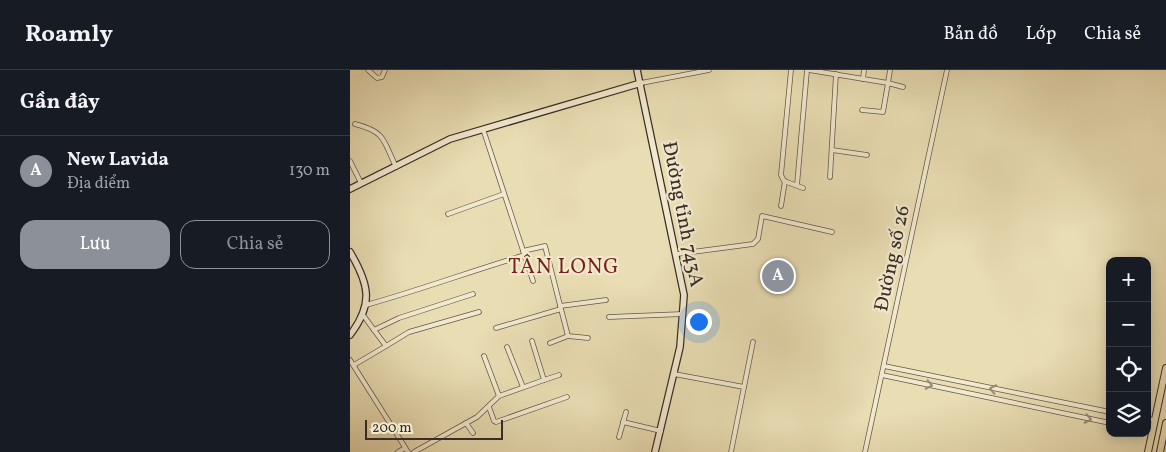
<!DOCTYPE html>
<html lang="vi">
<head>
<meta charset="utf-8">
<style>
	:root { --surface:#171b24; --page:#242831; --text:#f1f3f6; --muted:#9ea1a6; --line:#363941; --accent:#8c9099 }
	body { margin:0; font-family:Vollkorn,serif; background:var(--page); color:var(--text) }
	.controls { position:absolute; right:15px; bottom:15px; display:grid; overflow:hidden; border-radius:10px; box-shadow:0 2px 12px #0003 }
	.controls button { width:45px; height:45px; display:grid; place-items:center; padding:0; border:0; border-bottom:1px solid var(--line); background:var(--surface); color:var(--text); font:25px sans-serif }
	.scale { position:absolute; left:15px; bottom:12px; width:138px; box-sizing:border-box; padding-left:5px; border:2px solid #3a2c26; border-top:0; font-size:14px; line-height:18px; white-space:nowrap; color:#3a2c26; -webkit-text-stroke:4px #f1e9ce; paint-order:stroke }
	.you { position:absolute; left:348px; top:251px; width:18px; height:18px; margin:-12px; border:4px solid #fff; border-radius:50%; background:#1a73e8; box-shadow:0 0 0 8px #1a73e833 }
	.badge { display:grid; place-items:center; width:32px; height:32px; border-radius:50%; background:var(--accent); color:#fff; font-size:16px; font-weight:700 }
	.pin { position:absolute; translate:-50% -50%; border:2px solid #fff; box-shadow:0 1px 5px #0006 }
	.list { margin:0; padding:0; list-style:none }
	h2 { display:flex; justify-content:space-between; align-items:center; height:65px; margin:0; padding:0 20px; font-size:21px }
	h2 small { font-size:16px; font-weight:400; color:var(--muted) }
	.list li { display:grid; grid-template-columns:32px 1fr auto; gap:15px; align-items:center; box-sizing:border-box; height:70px; padding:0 20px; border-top:1px solid var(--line) }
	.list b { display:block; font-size:19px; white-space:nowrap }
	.list p { margin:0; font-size:16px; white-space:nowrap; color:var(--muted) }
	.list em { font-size:16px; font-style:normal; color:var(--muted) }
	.actions { display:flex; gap:10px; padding:15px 20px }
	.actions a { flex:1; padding:11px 0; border:1px solid var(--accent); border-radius:15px; text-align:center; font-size:18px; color:var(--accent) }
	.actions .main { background:var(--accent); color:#fff }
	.icon { flex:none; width:28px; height:28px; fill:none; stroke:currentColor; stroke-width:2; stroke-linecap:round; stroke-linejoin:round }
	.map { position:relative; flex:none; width:816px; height:382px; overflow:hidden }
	header { display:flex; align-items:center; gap:30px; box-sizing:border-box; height:70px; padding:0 25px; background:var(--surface); border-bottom:1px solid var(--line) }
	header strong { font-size:24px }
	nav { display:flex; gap:28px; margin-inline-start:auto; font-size:18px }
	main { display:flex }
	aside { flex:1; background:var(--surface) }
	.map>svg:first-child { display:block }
</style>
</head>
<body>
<header>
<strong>Roamly</strong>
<nav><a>Bản đồ</a><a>Lớp</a><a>Chia sẻ</a></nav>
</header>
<main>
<aside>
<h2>Gần đây<small></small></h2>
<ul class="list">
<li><span class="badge">A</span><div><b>New Lavida</b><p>Địa điểm</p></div><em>130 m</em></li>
</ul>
<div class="actions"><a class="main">Lưu</a><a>Chia sẻ</a></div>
</aside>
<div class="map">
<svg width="816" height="382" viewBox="0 0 816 382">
	<rect width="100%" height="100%" fill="#e9ddb3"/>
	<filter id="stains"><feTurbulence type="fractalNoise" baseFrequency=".004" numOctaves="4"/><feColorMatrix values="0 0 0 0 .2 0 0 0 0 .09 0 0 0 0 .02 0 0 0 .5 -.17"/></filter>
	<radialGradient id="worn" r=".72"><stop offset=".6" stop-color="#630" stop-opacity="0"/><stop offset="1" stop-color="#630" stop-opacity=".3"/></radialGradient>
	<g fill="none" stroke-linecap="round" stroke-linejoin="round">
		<g stroke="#665849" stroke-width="5.5">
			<g id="street">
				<path d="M18,0L27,8L32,7L35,0"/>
				<path d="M441,0L431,105L434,111L453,118"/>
				<path d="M459,0L538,13L540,0"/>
				<path d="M513,9L514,0"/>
				<path d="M291,13L359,0"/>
				<path d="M512,40L533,42L538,13L553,17"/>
				<path d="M5,54C36,62 33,70 46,97"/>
				<path d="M133,59L183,211"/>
				<path d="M482,80L517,85"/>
				<path d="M0,91L11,113"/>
				<path d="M480,107L486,4"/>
				<path d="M447,115L457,0"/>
				<path d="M431,136L435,111"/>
				<path d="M98,144L154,124"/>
				<path d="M327,184L403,174L408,169L412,146L482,162"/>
				<path d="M16,235C70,220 121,201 175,185"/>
				<path d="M210,236L256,230"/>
				<path d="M211,239L218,266L238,268"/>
				<path d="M13,245L24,260L49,248L123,224"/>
				<path d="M259,247L333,244"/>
				<path d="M146,258L211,239L195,176L173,181"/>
				<path d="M24,260L36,276L59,262L129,242"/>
				<path d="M200,273L218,266"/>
				<path d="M157,277L173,317"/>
				<path d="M134,286L149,326"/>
				<path d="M0,290L58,382"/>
				<path d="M4,295L36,276"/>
				<path d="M534,296L760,342"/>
				<path d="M324,304L394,317L381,382"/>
				<path d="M532,305L760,353"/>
				<path d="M194,310L209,305"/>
				<path d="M394,317L403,272"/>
				<path d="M139,337L144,351L146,352L217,327"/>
				<path d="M797,349L805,350"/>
				<path d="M273,352L311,361"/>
				<path d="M116,353L123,363"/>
				<path d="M269,367L276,342"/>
				<path d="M48,382L55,378"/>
				<path d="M64,382L127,347L149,326L194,310L182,271"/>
				<path d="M515,382L597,0"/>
			</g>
		</g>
		<g stroke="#3a2c26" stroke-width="8">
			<g id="secondary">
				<path d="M287,0L334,225L330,277L305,382"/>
				<path d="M0,119L100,69L291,13"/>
				<path d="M0,182C19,214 24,234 0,265"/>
			</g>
		</g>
		<g stroke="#3a2c26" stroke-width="8">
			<g id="primary">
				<path d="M798,382L816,298"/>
				<path d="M810,382L816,353"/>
			</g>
		</g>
		<use href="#street" stroke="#f1e9ce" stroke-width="4"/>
		<use href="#secondary" stroke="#f1e9ce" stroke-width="5.5"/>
		<use href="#primary" stroke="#e9ddb3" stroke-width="6"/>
	</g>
	<defs><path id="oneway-chevron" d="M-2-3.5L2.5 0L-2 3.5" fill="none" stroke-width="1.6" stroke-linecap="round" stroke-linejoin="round" transform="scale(1.25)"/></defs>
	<g stroke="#968a7a">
		<use href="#oneway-chevron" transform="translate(579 315) rotate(12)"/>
		<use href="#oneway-chevron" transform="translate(643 319) rotate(-168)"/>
		<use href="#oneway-chevron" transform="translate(738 349) rotate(12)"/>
	</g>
	<g text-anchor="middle" stroke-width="4.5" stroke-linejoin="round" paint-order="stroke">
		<g font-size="20" fill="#3a2c26" stroke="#f1e9ce">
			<text transform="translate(334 144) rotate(79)" y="7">Đường tỉnh 743A</text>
			<text transform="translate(541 188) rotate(-78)" y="7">Đường số 26</text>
		</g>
		<g font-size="21" letter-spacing="1" fill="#7a1f14" stroke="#f1e9ce">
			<text x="214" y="203">TÂN LONG</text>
		</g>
	</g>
	<rect width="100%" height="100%" filter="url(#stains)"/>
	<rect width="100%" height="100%" fill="url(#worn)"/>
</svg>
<div class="controls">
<button>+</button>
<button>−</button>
<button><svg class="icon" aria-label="locate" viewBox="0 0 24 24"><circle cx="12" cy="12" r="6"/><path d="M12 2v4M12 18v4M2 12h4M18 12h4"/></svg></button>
<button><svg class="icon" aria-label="layers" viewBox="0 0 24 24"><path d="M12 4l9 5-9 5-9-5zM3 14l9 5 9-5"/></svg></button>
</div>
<div class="scale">200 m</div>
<div class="you"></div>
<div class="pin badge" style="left:428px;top:206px">A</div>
</div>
</main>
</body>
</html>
